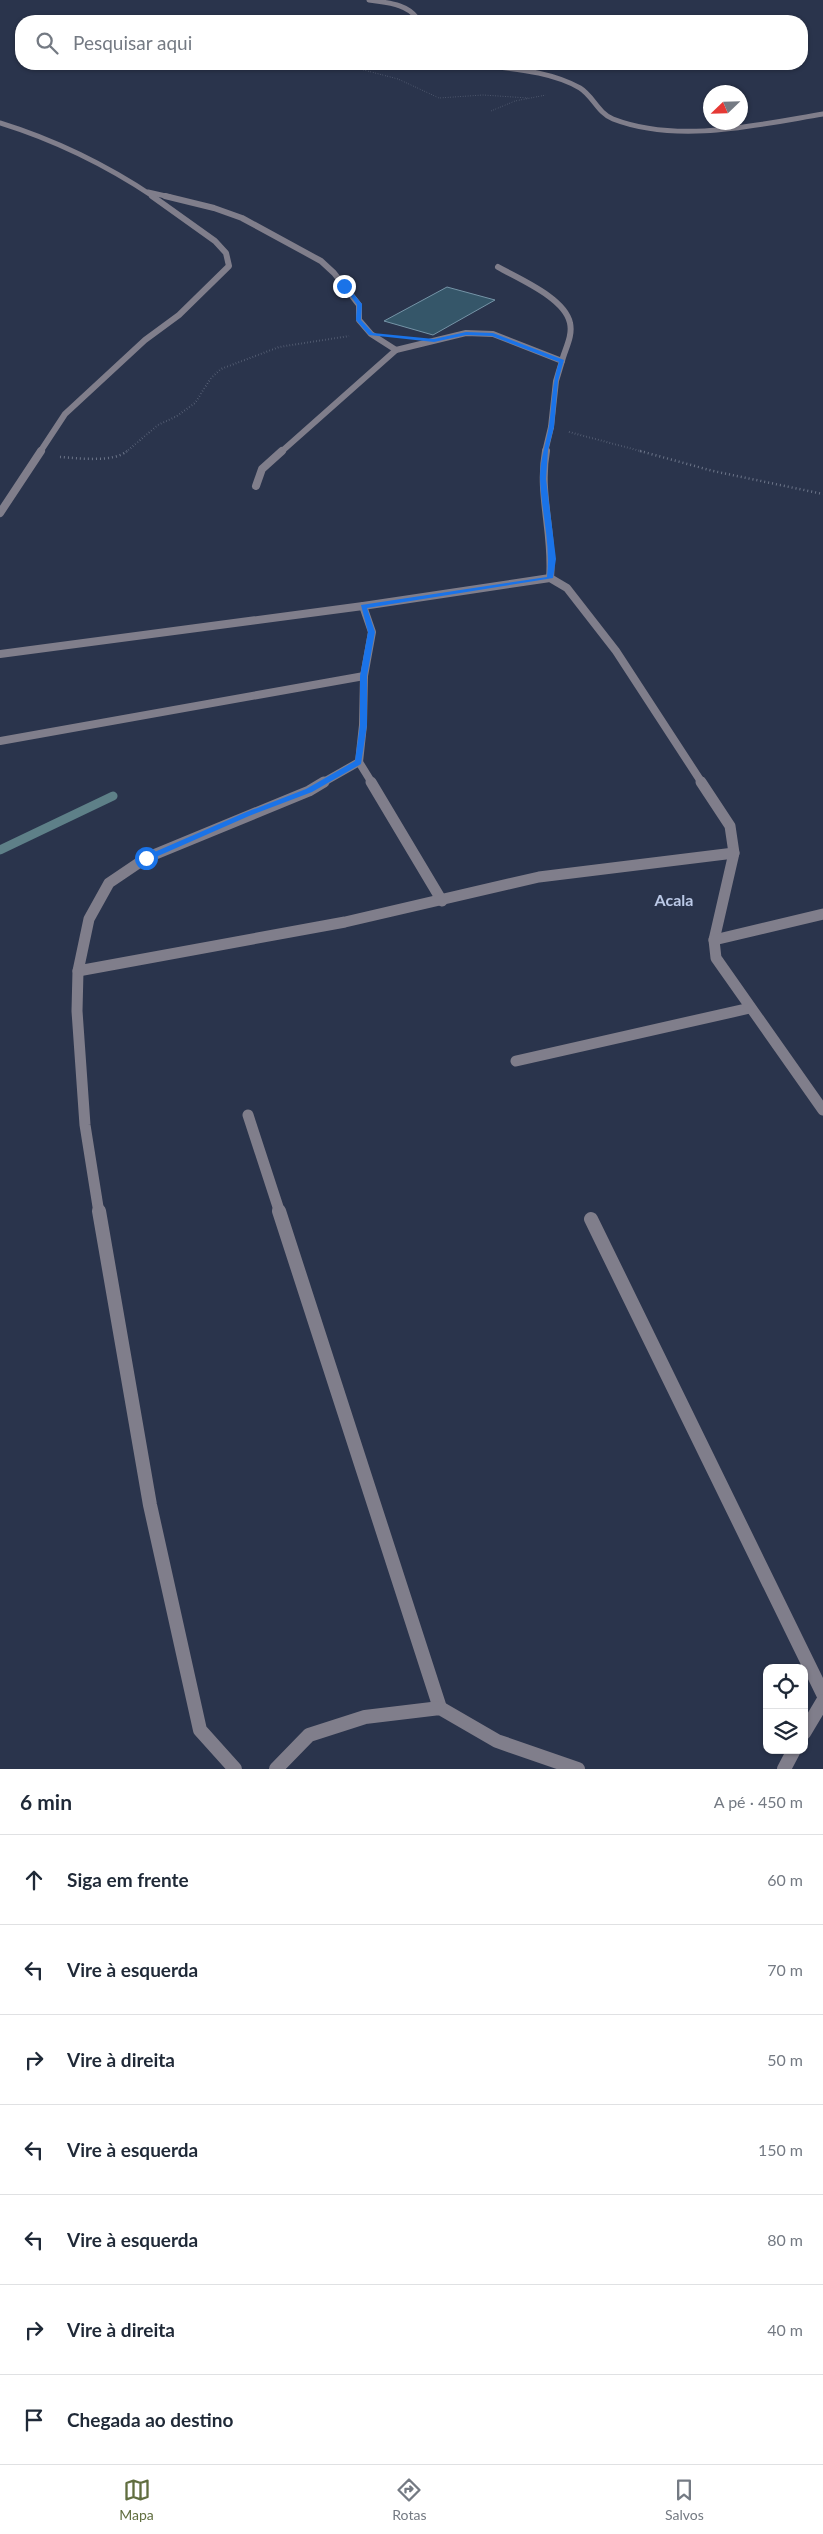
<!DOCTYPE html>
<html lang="pt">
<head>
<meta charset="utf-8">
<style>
	:root { --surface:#fff; --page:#f6f6f7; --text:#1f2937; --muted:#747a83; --line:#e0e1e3; --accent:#616e40 }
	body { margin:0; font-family:Lato,sans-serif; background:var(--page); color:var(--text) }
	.controls { position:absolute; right:15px; bottom:15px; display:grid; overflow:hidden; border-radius:10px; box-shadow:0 1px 4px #0004 }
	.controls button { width:45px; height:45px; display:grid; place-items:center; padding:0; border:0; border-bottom:1px solid var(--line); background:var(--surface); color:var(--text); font:25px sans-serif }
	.compass { position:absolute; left:703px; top:85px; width:45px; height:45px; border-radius:50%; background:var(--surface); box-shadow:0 1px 4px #0004; rotate:247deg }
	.stop { position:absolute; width:15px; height:15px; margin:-11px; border:4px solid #1a73e8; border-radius:50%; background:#fff }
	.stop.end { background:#1a73e8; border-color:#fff; box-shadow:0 1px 5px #0008 }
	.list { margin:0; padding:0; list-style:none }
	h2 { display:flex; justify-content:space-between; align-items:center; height:65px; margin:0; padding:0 20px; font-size:21px }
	h2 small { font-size:16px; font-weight:400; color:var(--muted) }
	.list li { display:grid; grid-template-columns:32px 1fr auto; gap:15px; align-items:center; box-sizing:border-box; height:90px; padding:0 20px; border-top:1px solid var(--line) }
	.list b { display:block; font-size:19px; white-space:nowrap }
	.list em { font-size:16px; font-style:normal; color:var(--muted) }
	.icon { flex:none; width:28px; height:28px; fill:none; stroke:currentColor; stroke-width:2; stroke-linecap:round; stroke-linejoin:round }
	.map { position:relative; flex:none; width:823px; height:1769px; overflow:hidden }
	.search { position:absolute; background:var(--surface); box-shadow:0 1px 4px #0004; left:15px; right:15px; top:15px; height:55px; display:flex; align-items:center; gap:12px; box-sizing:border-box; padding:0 18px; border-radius:20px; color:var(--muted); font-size:19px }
	.sheet { height:695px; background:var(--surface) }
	nav { display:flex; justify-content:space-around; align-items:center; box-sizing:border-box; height:70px; border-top:1px solid var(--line); background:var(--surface); font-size:14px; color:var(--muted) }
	nav a { display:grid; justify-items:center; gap:2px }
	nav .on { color:var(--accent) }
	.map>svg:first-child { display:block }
</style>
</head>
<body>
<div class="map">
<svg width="823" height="1769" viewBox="0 0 823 1769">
	<rect width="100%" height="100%" fill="#2a344c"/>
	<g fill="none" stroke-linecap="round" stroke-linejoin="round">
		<path stroke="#5e8088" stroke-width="9" d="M0,850L113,796"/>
	</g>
	<path fill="#355669" stroke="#7594a7" d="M447,287L495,300L433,335L384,321Z"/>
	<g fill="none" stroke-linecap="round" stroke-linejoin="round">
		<g stroke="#6d768a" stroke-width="1" stroke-dasharray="0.5 2" stroke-linecap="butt">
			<path d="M356,68L398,79L439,98L483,95L528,98"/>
			<path d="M582,68L605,64"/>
			<path d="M491,111L515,101L546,95"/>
		</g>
		<g stroke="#6d768a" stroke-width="2" stroke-dasharray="0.5 2.5" stroke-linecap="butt">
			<path d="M569,432L644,452"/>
			<path d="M126,452L158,425L177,416L195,403L211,378L221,369L279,347L349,336"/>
		</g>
		<g stroke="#6d768a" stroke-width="2.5" stroke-dasharray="1 3" stroke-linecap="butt">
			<path d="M640,451L713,471L823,494"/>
			<path d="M60,457C78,458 113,463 127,451"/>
		</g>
		<path stroke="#807e8b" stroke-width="5" d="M148,192L170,197"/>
		<g stroke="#807e8b" stroke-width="6">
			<path d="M165,196L214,208L242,218L321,261L334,273L359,305V320L371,334L396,350L466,333L493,334L562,361L556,381L551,427"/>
			<path d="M498,267C519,279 565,298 570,323C573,336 565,349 562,361"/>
			<path d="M281,452L396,350"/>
		</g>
		<g stroke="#807e8b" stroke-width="8">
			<path d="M256,486L262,469L282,451"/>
			<path d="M0,741L364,676"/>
			<path d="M359,762L372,783"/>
			<path d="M322,783L359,762L363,725L364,676L372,632L363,606"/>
		</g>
		<g stroke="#807e8b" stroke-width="11">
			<path d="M371,782L442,901"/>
			<path d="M516,1061L750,1008"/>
			<path d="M248,1115L280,1213"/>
			<path d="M99,1213L85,1125L77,1011L78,971L89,919L109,883L146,858L309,791L324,782"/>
		</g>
		<g stroke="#807e8b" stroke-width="14">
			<path d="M99,1211L150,1505L200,1730L235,1769"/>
			<path d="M279,1211L440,1708"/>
			<path d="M591,1219L823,1694"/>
			<path d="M804,1733L823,1701"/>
			<path d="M276,1769L309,1735L365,1717L440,1708L497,1741L578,1769"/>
			<path d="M784,1769L794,1750"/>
		</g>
		<g stroke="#807e8b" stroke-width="5">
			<path d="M369,0C386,3 406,3 417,18L416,21"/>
			<path d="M473,64C509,69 548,70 580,88C593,96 598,113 613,119C678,144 757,125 823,114"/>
			<path d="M0,123C55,140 106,165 154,197"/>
		</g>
		<g stroke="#807e8b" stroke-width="6">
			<path d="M40,452L65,414L145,340L179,315L229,266L226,253L215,241L152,196"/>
			<path d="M545,452L551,427"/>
		</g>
		<g stroke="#807e8b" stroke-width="8">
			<path d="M546,451C538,494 554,535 550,578"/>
			<path d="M0,513L41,451"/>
			<path d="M0,654L363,606L550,578L567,588L616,651L702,783"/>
		</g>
		<g stroke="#807e8b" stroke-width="11">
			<path d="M701,782L730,826L734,853L714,940"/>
			<path d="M823,914L714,940L716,958L823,1110"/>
			<path d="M78,971L345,922L539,877L734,853"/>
		</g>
	</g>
	<path fill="#1a73e8" d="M343,285H346L362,304L361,320L373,333L434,339L466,332L493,333L564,360L558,381L554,427L548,450L546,479L556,559L553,578L367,608L375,632L367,676V725L361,764L312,792L249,816L149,860H143V857L244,813L306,789L355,761L360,725V676L368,632L361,605L547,577C551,543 541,511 540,478C540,459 546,444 549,426C552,404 552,383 559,362L492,336L466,335L434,342L369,335L356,320L357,305Z"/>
	<g text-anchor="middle" stroke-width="5" stroke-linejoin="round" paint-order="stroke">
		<g font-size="16" font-weight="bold" fill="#bbc9e7" stroke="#2a344c">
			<text x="674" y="906">Acala</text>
		</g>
	</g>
</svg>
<div class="controls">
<button><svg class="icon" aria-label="locate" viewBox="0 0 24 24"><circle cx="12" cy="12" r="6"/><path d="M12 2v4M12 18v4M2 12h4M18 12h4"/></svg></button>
<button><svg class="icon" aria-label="layers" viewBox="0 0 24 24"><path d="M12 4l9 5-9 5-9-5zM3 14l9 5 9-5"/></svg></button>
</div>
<svg class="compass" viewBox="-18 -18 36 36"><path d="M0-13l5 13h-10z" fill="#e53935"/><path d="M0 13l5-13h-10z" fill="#747a83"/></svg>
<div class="stop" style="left:146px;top:858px"></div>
<div class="stop end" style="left:344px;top:286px"></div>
<div class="search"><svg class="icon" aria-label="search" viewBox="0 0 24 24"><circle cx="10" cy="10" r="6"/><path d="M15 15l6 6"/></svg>Pesquisar aqui</div>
</div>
<section class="sheet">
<h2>6 min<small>A pé · 450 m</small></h2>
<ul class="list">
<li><svg class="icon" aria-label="ahead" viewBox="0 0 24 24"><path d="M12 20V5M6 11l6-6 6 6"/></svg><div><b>Siga em frente</b></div><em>60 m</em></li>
<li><svg class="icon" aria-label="left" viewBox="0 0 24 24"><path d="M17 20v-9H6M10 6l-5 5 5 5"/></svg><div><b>Vire à esquerda</b></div><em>70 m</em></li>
<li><svg class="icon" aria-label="right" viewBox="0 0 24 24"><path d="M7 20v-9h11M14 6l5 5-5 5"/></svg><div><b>Vire à direita</b></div><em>50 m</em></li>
<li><svg class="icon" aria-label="left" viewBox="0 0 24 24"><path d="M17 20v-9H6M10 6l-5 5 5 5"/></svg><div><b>Vire à esquerda</b></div><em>150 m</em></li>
<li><svg class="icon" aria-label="left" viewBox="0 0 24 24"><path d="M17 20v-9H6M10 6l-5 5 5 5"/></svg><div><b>Vire à esquerda</b></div><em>80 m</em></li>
<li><svg class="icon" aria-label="right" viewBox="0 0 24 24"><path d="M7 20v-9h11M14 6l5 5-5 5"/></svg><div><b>Vire à direita</b></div><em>40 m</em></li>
<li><svg class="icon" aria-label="arrive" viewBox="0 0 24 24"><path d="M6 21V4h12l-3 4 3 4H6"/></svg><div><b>Chegada ao destino</b></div></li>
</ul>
</section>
<nav>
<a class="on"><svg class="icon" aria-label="map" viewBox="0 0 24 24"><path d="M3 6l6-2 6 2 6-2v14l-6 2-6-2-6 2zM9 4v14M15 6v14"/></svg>Mapa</a>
<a><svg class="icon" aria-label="directions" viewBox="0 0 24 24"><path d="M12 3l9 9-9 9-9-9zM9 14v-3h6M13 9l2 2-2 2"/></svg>Rotas</a>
<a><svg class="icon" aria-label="saved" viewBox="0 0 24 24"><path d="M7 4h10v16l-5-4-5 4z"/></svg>Salvos</a>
</nav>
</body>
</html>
